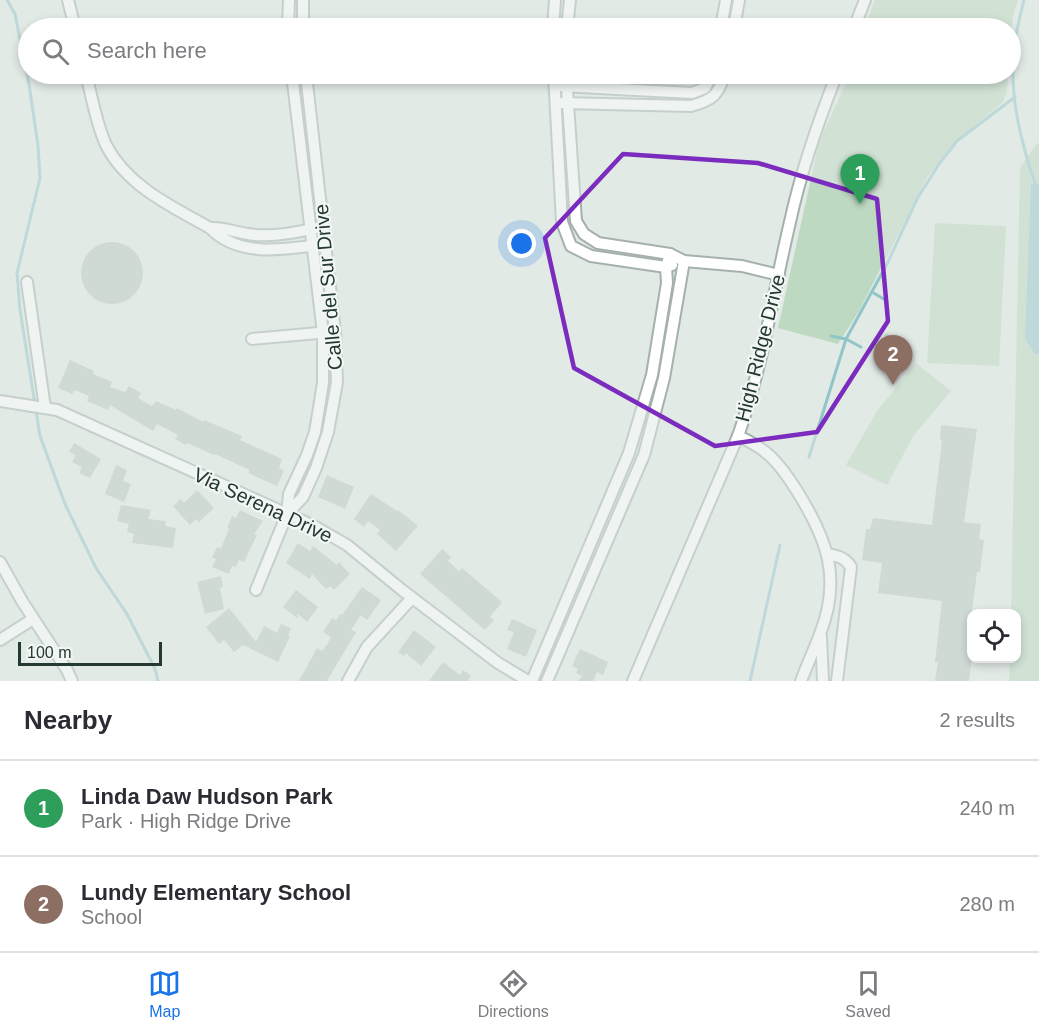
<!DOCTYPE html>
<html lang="en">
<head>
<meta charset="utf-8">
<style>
	:root { --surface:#fff; --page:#f7f7f7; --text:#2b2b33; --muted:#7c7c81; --line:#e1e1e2; --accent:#1a73e8 }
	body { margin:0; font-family:Helvetica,sans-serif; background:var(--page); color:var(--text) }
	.controls { position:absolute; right:18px; bottom:18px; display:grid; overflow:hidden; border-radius:12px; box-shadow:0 3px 9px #0003 }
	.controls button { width:54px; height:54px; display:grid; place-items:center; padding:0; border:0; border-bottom:2px solid var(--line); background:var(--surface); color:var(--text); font:30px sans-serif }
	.scale { position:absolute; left:18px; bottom:15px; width:144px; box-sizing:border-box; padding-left:6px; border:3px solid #243932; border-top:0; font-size:16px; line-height:21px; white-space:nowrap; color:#243932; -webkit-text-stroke:4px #f2f7f4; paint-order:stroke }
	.you { position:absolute; left:522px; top:244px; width:21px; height:21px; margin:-15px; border:4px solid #fff; border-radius:50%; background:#1a73e8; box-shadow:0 0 0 9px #1a73e833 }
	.badge { display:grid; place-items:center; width:39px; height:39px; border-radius:50%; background:var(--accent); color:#fff; font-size:20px; font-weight:700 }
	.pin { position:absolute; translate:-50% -50px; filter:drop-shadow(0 2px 3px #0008) }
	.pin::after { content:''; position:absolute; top:32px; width:21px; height:18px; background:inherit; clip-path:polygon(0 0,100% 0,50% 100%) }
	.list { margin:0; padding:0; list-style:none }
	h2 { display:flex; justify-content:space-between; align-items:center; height:78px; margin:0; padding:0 24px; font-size:26px }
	h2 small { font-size:20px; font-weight:400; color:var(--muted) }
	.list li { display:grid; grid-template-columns:39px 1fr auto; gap:18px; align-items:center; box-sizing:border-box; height:96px; padding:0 24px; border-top:2px solid var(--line) }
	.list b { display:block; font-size:22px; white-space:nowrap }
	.list p { margin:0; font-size:20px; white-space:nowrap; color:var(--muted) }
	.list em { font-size:20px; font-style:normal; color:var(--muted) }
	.icon { flex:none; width:33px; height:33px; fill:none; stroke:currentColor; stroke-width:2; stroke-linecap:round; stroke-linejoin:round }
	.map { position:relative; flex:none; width:1039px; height:681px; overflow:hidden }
	.search { position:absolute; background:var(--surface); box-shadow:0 3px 9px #0003; left:18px; right:18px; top:18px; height:66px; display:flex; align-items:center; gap:15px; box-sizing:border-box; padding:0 21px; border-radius:33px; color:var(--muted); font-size:22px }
	.sheet { height:270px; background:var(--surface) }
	nav { display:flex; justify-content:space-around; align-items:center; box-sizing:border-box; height:84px; border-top:2px solid var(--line); background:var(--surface); font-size:16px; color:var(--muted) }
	nav a { display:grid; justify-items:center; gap:3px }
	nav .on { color:var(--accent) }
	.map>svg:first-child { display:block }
</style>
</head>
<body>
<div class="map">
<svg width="1039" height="681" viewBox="0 0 1039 681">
	<rect width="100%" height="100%" fill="#e2eae6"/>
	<g fill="#bdd9c2">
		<path d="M875,0H1018L1013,16L1011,45L1010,28H864Z"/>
		<path d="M850,74H1008L1007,91L1003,102L951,146L927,178L859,311L838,344L778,328L819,142Z"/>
		<path d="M1037,143L1039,144V681H1009L1010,659L1016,658V614L1011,613L1020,168Z"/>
		<path d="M935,223L1006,226L999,366L927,363Z"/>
		<path d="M916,363L951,391L914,435L887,485L846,465L877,411Z"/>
	</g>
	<path fill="#90c5c9" d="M1031,184L1039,185V354H1035L1025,339Z"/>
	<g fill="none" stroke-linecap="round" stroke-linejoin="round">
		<g stroke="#90c5c9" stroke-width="3">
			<path d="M7,0L15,14L29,84L38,146L40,178L17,273L20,310L40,436L65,504L96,568L127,614L155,669L158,681"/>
			<path d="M1024,0C1021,13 1017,27 1015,41C1007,93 1022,147 1039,195"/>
			<path d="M872,292L887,301"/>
			<path d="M886,335L888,336"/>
			<path d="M831,336L846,339L861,347"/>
			<path d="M809,457L846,339L887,264L917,199L939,164L957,141L1015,97"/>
			<path d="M750,681L780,545"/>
		</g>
	</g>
	<g fill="#bac8c1">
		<circle cx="112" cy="273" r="31"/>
		<path d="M70,360L94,371L93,374L112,382L110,387L125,392L129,386L141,393L138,398L152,406L156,401L176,410L177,408L203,422L204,420L242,436L240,440L282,459L279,468L284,471L277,486L248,473L250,470L215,454L214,455L187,443L186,445L175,439L178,435L157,424L153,431L110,405L108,410L87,401L89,396L75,390L72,394L58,388Z"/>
		<path d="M941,425L977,429L964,522L981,524L979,539L984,540L980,572H977L968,643L972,644V658L969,681H935L938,662H935L942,601L878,593L882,563L862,560L866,529H870L873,518L932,525L942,440L940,439Z"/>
		<path d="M74,443L101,459L90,478L79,473L82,467L72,462L76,455L69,452Z"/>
		<path d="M116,465L127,470L123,481L131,484L124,502L105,494Z"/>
		<path d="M327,475L354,487L345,509L318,497Z"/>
		<path d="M197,490L214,508L199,522L195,519L190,525L173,506L181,499L184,503Z"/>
		<path d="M371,494L397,511L398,510L418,526L396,551L377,534L380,530L368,521L364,527L354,519Z"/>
		<path d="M121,505L151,510L148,519L166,521L165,526L176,528L173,548L132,543L134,534L127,532L129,524L117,521Z"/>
		<path d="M240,510L263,521L254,534L257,535L244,562L239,560L236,567L232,566L229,574L212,567L216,559L212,558L217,547L221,548L229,529L227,528L232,516L236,518Z"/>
		<path d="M298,543L310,551L313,546L337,565L339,562L350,574L334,590L330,586L326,589L312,574L310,579L286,563Z"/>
		<path d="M442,549L451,557L448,561L459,571L462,568L502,602L490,617L494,620L485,630L420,574Z"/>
		<path d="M221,576L223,587L220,588L224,609L205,614L197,582Z"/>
		<path d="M362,587L381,600L367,620L361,615L351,630L356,632L327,681H299L317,648L322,651L328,643L331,637L323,632L332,618L336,620L340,614L342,615Z"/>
		<path d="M296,590L318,607L307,622L298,614L297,618L283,607Z"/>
		<path d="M229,608L256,642L264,626L277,633L281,624L291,628L288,636H290L278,662L243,645L234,652L224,640L219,644L206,627Z"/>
		<path d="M512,619L537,630L526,657L507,649L514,632L507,630Z"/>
		<path d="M414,630L436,647L421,666L406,653L404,656L398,652Z"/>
		<path d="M580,649L608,662L603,675L597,672L593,681H578L582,676L576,673L578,669L572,666Z"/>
		<path d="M443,662L460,675L463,670L471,676L468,680L469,681H429Z"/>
	</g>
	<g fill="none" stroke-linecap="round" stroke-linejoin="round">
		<g stroke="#a5b1ac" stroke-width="14">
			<g id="minor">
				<path d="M68,0L75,28"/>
				<path d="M288,28L289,0"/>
				<path d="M303,28V0"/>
				<path d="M553,28L555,0"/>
				<path d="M567,28L570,0"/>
				<path d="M721,28L726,0"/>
				<path d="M734,28L739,0"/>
				<path d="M854,28L865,0"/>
				<path d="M86,74C92,97 96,123 106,145C127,186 171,206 210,228C238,257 282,250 318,245"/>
				<path d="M554,74L562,222L571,246L591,256L666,267L672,265"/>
				<path d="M566,74L576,221L584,234L598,243L670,254L684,261L742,266L779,275"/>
				<path d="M561,86L692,93L705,88L712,74"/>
				<path d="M561,103L691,106C713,100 718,95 725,74"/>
				<path d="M210,228C225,227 233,232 248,234C269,238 295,233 316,228"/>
				<path d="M27,282L45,408"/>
				<path d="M252,339L330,332"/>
				<path d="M0,401L57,410L314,526L347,545L402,590L498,663L528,681"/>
				<path d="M738,436C768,449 780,464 797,491C827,539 842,578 820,634C814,650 807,665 801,681"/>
				<path d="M287,514L303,497L316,468L328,432L337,382L335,332L306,74"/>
				<path d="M827,554C838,556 846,558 851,567L837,681"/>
				<path d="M0,562L22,601L67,670L72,681"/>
				<path d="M256,590L287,514L289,494L307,455L315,432L323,383V333L292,74"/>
				<path d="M821,637L823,681"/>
				<path d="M0,640L33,619"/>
				<path d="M348,681L367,647L412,598"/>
				<path d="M532,681L629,453L652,375L667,283L666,267L670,254"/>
				<path d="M547,681L644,455L664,378L684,261"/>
				<path d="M633,681L738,436C763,366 773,293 790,222C801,171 818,122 837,74"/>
			</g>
		</g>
		<use href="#minor" stroke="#fff" stroke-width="10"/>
	</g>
	<path d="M0 0H1039V681H0ZM623,154L758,163L877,199L888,321L817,432L715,446L574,368L545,238Z" fill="#e2eae6" fill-opacity=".55" fill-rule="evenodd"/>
	<path fill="none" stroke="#7b2cbf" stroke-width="4.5" stroke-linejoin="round" d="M623,154L758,163L877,199L888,321L817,432L715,446L574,368L545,238Z"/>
	<g text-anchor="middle" stroke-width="4.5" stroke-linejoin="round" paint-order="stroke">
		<g font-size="20" fill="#243932" stroke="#f2f7f4">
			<text transform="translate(328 287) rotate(-95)" y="7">Calle del Sur Drive</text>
			<text transform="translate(760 348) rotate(-76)" y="7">High Ridge Drive</text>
			<text transform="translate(263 505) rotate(25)" y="7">Via Serena Drive</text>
		</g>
	</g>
</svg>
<div class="controls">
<button><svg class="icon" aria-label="locate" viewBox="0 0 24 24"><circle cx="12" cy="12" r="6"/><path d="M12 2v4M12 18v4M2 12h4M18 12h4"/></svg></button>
</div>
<div class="scale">100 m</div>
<div class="you"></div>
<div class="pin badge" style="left:860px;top:204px;background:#2e9e5b">1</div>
<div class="pin badge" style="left:893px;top:385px;background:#8d6e63">2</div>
<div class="search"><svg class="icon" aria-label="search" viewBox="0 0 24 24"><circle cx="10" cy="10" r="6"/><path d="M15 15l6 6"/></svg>Search here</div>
</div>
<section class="sheet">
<h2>Nearby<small>2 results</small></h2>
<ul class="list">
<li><span class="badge" style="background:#2e9e5b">1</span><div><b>Linda Daw Hudson Park</b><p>Park · High Ridge Drive</p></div><em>240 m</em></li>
<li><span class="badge" style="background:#8d6e63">2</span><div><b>Lundy Elementary School</b><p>School</p></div><em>280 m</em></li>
</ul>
</section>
<nav>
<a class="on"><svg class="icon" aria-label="map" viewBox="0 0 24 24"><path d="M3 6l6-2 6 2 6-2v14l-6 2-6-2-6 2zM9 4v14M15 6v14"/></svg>Map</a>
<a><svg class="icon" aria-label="directions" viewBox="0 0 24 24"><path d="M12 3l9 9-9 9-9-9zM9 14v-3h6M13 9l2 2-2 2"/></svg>Directions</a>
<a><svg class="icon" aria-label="saved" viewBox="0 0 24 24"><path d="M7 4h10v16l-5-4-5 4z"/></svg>Saved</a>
</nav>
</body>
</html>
